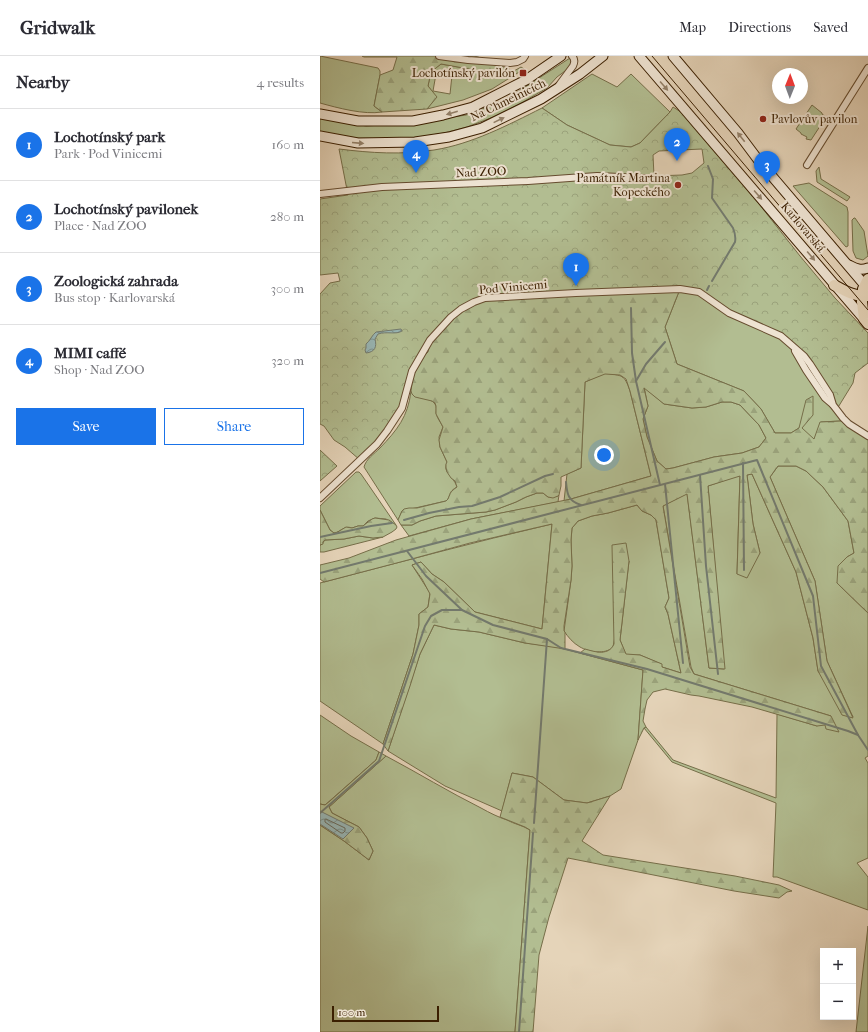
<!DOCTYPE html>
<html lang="en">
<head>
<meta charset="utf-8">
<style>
	:root { --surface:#fff; --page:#f7f7f7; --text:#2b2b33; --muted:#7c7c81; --line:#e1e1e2; --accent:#1a73e8 }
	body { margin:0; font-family:"IM FELL French Canon",serif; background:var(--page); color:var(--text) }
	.controls { position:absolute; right:12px; bottom:12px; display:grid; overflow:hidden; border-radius:0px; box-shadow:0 4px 16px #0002 }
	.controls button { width:36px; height:36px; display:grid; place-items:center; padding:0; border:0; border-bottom:1px solid var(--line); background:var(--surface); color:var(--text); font:20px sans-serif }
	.compass { position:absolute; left:452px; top:12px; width:36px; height:36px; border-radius:50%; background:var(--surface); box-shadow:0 4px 16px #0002; rotate:1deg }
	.scale { position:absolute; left:12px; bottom:10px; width:107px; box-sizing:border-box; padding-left:4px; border:2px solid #3b1f01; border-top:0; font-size:11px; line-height:14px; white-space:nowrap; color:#3b1f01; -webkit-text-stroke:3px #eee3d2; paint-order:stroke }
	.you { position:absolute; left:284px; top:399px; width:14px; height:14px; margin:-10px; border:3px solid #fff; border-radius:50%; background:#1a73e8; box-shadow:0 0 0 6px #1a73e833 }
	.badge { display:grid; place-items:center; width:26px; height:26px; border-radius:50%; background:var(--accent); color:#fff; font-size:13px; font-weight:700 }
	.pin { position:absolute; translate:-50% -33px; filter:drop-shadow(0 1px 2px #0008) }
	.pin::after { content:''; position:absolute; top:21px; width:14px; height:12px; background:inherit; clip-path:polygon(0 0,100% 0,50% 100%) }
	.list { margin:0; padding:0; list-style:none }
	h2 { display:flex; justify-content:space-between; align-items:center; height:52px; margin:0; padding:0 16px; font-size:17px }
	h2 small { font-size:13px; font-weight:400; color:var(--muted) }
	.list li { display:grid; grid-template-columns:26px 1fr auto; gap:12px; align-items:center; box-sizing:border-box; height:72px; padding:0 16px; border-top:1px solid var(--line) }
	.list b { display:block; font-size:15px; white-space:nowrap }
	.list p { margin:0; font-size:13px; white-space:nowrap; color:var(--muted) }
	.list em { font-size:13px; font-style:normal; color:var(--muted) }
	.actions { display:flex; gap:8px; padding:12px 16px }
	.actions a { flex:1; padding:9px 0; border:1px solid var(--accent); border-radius:0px; text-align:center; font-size:14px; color:var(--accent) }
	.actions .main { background:var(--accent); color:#fff }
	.map { position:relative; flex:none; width:548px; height:976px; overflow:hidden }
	header { display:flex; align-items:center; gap:24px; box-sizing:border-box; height:56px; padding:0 20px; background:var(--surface); border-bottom:1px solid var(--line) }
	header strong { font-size:19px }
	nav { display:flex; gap:22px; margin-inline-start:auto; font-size:14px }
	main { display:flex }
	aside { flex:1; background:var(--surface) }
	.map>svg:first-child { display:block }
</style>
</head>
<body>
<header>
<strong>Gridwalk</strong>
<nav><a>Map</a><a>Directions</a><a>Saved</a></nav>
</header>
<main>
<aside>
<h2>Nearby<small>4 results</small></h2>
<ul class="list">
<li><span class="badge">1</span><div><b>Lochotínský park</b><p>Park · Pod Vinicemi</p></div><em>160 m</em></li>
<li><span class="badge">2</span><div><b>Lochotínský pavilonek</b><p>Place · Nad ZOO</p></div><em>280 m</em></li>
<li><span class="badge">3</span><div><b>Zoologická zahrada</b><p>Bus stop · Karlovarská</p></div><em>300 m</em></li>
<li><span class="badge">4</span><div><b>MIMI caffé</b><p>Shop · Nad ZOO</p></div><em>320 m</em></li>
</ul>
<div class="actions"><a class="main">Save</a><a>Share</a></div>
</aside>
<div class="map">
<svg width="548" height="976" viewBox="0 0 548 976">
	<defs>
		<pattern id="forest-firs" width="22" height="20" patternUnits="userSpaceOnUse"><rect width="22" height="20" fill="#b2bd91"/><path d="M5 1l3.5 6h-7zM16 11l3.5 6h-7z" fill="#9aa27b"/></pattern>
		<pattern id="park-crowns" width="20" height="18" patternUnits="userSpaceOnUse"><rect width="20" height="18" fill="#b2bd91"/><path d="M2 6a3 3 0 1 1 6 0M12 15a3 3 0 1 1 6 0" fill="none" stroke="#9aa27b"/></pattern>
		<pattern id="water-waves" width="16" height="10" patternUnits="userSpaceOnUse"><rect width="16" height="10" fill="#98b7b7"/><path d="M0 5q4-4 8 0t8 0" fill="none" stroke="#7d9492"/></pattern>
	</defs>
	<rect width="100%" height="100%" fill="#e5d4b9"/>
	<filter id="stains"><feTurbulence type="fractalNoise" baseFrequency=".005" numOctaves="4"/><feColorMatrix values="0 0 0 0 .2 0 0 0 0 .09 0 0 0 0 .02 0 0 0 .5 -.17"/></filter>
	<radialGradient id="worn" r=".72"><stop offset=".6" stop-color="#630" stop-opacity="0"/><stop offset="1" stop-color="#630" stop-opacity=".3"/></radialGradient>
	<g fill="#b2bd91" stroke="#766e49" fill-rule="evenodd">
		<path d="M0,0L58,12L60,15V19L54,50L62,56C44,59 18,52 0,47Z"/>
		<path d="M250,2L251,7L249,12L237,21L227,32L203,46L176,60L147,71L124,77L87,83L35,82L0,76V61L46,70L94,67L146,59L165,52L184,44L202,33Z"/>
		<path d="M121,8L150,13L174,21L194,15L201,11L204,13L172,33L143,44L107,53L116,41L108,30L111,15ZM116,18L132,19L130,38L113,35Z"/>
		<path d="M272,18L297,31L311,18L350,56L320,87L311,91L290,89L247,69L222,52Z"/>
		<path d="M492,49L502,57V58L506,61L491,84L486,83L487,81L481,78V77L476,73Z"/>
		<path d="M499,111L501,123L530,141L527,145L497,126L496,115Z"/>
		<path d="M489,127L527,151L528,156V190L526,191L473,130Z"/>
		<path d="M534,162H535L544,175L548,200L543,204L536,202L533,195L532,164Z"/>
		<path d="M360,233L379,236L461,280L479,297L523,362L521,365L501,366L494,384L479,372L471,377H455L441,353L424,335L357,308L345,271Z"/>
		<path d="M285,317C303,320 304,318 310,335L331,420L244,445L247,418L261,412L265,326Z"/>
		<path d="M324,331L344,348L372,352L386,351L402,346H411L420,349L439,369L446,382L439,391L422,397L394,401L353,412L346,413L337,405L327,381L323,363L328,350Z"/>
		<path d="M91,335C95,345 110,340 115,348C117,351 116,354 116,357C117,362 121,367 123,371L119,381L120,391L127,406C123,416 130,417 134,425C135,426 137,431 137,431C130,435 131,436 128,443L126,445L82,455L78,464L44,411C46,403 54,398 60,392C77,374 88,361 91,335Z"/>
		<path d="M458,410H476L486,415L503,431L528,465L534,497L527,501L517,527L548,557V700L545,702L548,707V802L537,807L548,821V854L457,821H453L456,747L352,706L324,672L326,671L353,704L456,742L457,658L497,670L511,660L374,618L371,611L343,450L367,437L389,612L404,613L388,430L420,419L417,518L440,497L433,468L427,419L432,418L476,516L493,582L498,615L533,661L507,605L495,525L450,421Z"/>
		<path d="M36,416H39L41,418L76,469L66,463L55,462L48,465L43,470H38L32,472C24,469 21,476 14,477L10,474L0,454V450Z"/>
		<path d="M217,437H223L228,441L238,440L239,439L238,446L151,463L89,480L81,469H92L100,465L116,460L166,456L175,454L196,446L206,441Z"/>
		<path d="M317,449L322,455L331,459L336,464L349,542L345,551L348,558L361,617L342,611L341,608L320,599H306L300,584L309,505L293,591C285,599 269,596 260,591C253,587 248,581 244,575L251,524L252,510L251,484L252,472L258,465L272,460L288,457Z"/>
		<path d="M232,468L222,573L155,556L124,526L112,518L101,506L92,509L110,537L108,551L99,558V569L93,598L63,688L0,645V527C77,507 154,486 232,468Z"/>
		<path d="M39,480L53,482L63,481L4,496H0V489H1L5,484L24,483Z"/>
		<path d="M114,569L131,573L159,576L205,587L237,591L323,614L318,684L301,733L290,740L267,747L244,744L213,721L192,717L182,755L125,730L68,695L100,598Z"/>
		<path d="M0,659L31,680L59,696L56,704L5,749L0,748Z"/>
		<path d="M66,700C98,717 129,736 161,752C170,757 178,761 187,764C194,768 202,769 210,774L195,976H0V769L24,785L49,804L53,795L47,782L39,771L12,757L9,751Z"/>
		<path d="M548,870V976H536Z"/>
	</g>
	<g fill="url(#forest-firs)" stroke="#766e49" fill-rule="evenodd">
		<path d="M42,0H154L158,1L194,15L174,21L149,13L121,8L111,16L108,30L117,41L107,53L62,56L54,50L60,19L73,14L77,1H44Z"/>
		<path d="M360,233L345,271L357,308L424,335L441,353L455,377H471L479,372L486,344L493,340V359L482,372L494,383L500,366L521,365L548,384V557L517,527L518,510L527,501L534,497L528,465L503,431L486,415L476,410H458L450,421L495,525L507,605L533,662L522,659L498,615L493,582L476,516L432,418L427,419L433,468L440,497L427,522L417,518L420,420L388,430L405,613L389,612L367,438L343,450L370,611L374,618L511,660L519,676L506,673L505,669L497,670L432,651L379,640L371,639L345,633L333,636L327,644L325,653L323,665L326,671L324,672L318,684L323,614L260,597L265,593C275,596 289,600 294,588L292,489L306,487L309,505L300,584L306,598L320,599L342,608V611L361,617L348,558L345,551L349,542L336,464L331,459L322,455L317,449L288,457L272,460L258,465L252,472L251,484L252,510L251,524L244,570V575L245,576V593L205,587L159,576L131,573L114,569L100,598L90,630L68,695L63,688L93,598L99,569V558L108,551L110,538L102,523L92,509L101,506L112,518L124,526L155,556L222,573L232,468L150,487L88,504L4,526L0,523V509L29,502L76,484L151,463L251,443L331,420L310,335L306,323L300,319L285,318L265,326L261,412L241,421V430L239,439L238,440L233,442L228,441L223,437H217L206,441L196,446L175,454L166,456L116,460L100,465L92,469H81L78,464L82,455L84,453L89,452H97L126,445L128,443C131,436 130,436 137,431L135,425L131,422L127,416L126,412V408L127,406L120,391L119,384L123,371L116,358V350L115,347L112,345L95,341L92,338L91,335L93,320L104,300L108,296L110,288L131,261L165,242ZM324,332L344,348L372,352L386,351L402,346H411L420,349L439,369L446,382L439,391L422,397L394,401L353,412L346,413L337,405L327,381L323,363L328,350Z"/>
		<path d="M0,454L10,474L14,477H16L26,471L32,472L38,470H43L52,463L55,462L69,464L76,469L77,471L76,473L72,476L63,481L53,482L39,480L24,483L5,484L3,486V488L0,489Z"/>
		<path d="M59,696L66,700L9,751L12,757L39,771L47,782L53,795L49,804L24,785L0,769V748L5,749L10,745L56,704Z"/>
		<path d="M192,717L213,721L244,744L267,747L290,740L262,785L283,799L415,820L459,829L472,835L467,836L459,842L414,835L248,802L229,861L219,899L213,976H195L210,774L205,771L180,761Z"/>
	</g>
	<g fill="url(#park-crowns)" stroke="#766e49" fill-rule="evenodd">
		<path d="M353,51L361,56L439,148L480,200L515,242L548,277V307L535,317L533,327L517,353L479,297L461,280L409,257L379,236L360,233L176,241L141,253L110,284L92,315L82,352L40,404L25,391L14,384L4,370L0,368V238L10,227L20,225L18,217L0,219V143L28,139L19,93C51,97 82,99 114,94C152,88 188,69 222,52L247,69L290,89L311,91L320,87L350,56ZM382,93L384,107L372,117L362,119L334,120L333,99L339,95Z"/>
		<path d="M0,394L17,410L0,425Z"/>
	</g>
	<g fill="url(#water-waves)" stroke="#737a6e">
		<path d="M81,273L82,275C76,279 67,275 58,278L55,283C57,291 55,296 46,297L45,294L46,292V288C50,285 52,279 56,276Z"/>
		<path d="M0,755L34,772L23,783L0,768Z"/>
	</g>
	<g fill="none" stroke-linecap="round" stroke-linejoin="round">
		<path stroke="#6a6b5c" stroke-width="1" d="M6,763L25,772V775L23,777H21L5,766V764Z"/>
		<g stroke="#737a6e" stroke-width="2">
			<path d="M388,110L393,123L392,142L413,172C415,177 416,181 415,186L392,225"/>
			<path d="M387,234L389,230"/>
			<path d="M311,252L312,297L316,325L340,429"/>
			<path d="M316,325L326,308L345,286"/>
			<path d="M423,407L424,514"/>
			<path d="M380,419L386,510L398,618"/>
			<path d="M246,426C247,438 248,445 261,449"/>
			<path d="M345,428L363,607"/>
			<path d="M84,464L109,457L139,451L152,450L180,441L225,420L233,418"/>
			<path d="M0,481L51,470L72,467"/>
			<path d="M87,495L106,520L142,554"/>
			<path d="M0,517L437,404L493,540L501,610L538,679"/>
			<path d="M0,757L59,705L105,570L111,560L122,554H142L173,569L227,583L241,592L327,613L528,675L538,679L548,694"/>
			<path d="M214,767L227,583"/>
			<path d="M199,976L213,777"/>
		</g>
		<g stroke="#664c2f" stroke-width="8">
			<g id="street">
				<path d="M119,0L148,4L190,7L197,6L203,3L205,0"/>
				<path d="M239,29L253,10C255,6 255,3 252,0"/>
				<path d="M487,109L548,12"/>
				<path d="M0,138L62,131L208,125L277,120L323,122"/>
				<path d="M475,295L486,314L505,342L512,348"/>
				<path d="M0,442L57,388L67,375L82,352L92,315L110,284L131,261L141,253L154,246L165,242L256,237L360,233L379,236L409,257L461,280L484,300L490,308L510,339L513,349L523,362L529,368L548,380"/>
			</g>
		</g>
		<g stroke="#3b1f01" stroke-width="11">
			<g id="secondary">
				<path d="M319,0L544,263"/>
				<path d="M353,0L418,77L439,105L548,233"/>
				<path d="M0,58L38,65H93L123,59L153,51L206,24L241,0"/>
				<path d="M0,80L38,87L95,86L129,81L162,72L221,43L260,18L283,0"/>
				<path d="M529,209C535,212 540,215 548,212"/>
			</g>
		</g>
		<g stroke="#3b1f01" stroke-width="12">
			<g id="primary">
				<path d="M548,223L543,233L542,246L544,263L548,268"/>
				<path d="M514,229C525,235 535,241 548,240"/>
			</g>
		</g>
		<use href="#street" stroke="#eee3d2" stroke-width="6"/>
		<use href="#secondary" stroke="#eee3d2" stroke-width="9"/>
		<use href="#primary" stroke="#e5d4b9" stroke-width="10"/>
		<path stroke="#3b1f01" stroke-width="1" d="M332,0L548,254"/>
	</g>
	<defs><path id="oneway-solid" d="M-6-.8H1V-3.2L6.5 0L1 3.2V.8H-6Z"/></defs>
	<g fill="#94816a">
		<use href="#oneway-solid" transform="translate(344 30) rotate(49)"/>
		<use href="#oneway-solid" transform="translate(132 57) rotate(164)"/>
		<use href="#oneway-solid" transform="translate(179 64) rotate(-26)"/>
		<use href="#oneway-solid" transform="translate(421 81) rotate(-128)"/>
		<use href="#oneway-solid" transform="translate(38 87) rotate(5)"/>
		<use href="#oneway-solid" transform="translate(438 139) rotate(49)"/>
		<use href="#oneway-solid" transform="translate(491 200) rotate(50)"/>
	</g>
	<g fill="#8f2418" stroke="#eee3d2" stroke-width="1.5">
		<rect x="199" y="13" width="8" height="8" rx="2"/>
		<circle cx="443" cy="63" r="4"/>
		<circle cx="358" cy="129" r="4"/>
	</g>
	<g text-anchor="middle" stroke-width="4" stroke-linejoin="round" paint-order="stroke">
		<g font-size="12" fill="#3b1f01" stroke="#eee3d2" text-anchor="end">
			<text x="195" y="21">Lochotínský pavilón</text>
			<text x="451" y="67" text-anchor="start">Pavlovův pavilon</text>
			<text x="350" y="126">Památník Martina<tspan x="350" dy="14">Kopeckého</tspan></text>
		</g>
		<g font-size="12" fill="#3b1f01" stroke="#eee3d2">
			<text transform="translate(188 44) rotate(-26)" y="4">Na Chmelnicích</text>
			<text transform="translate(161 116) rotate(-3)" y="4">Nad ZOO</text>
			<text transform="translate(483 171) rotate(50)" y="4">Karlovarská</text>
			<text transform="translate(193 231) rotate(-5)" y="4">Pod Vinicemi</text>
		</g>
	</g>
	<rect width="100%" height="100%" filter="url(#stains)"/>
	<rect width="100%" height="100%" fill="url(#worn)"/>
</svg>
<div class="controls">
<button>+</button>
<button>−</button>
</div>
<svg class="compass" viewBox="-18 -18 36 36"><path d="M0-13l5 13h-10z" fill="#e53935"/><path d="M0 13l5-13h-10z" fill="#7c7c81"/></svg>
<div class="scale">100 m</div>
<div class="you"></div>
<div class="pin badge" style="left:256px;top:230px">1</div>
<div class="pin badge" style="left:357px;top:105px">2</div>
<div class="pin badge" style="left:447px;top:128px">3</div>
<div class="pin badge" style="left:96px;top:117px">4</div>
</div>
</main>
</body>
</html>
